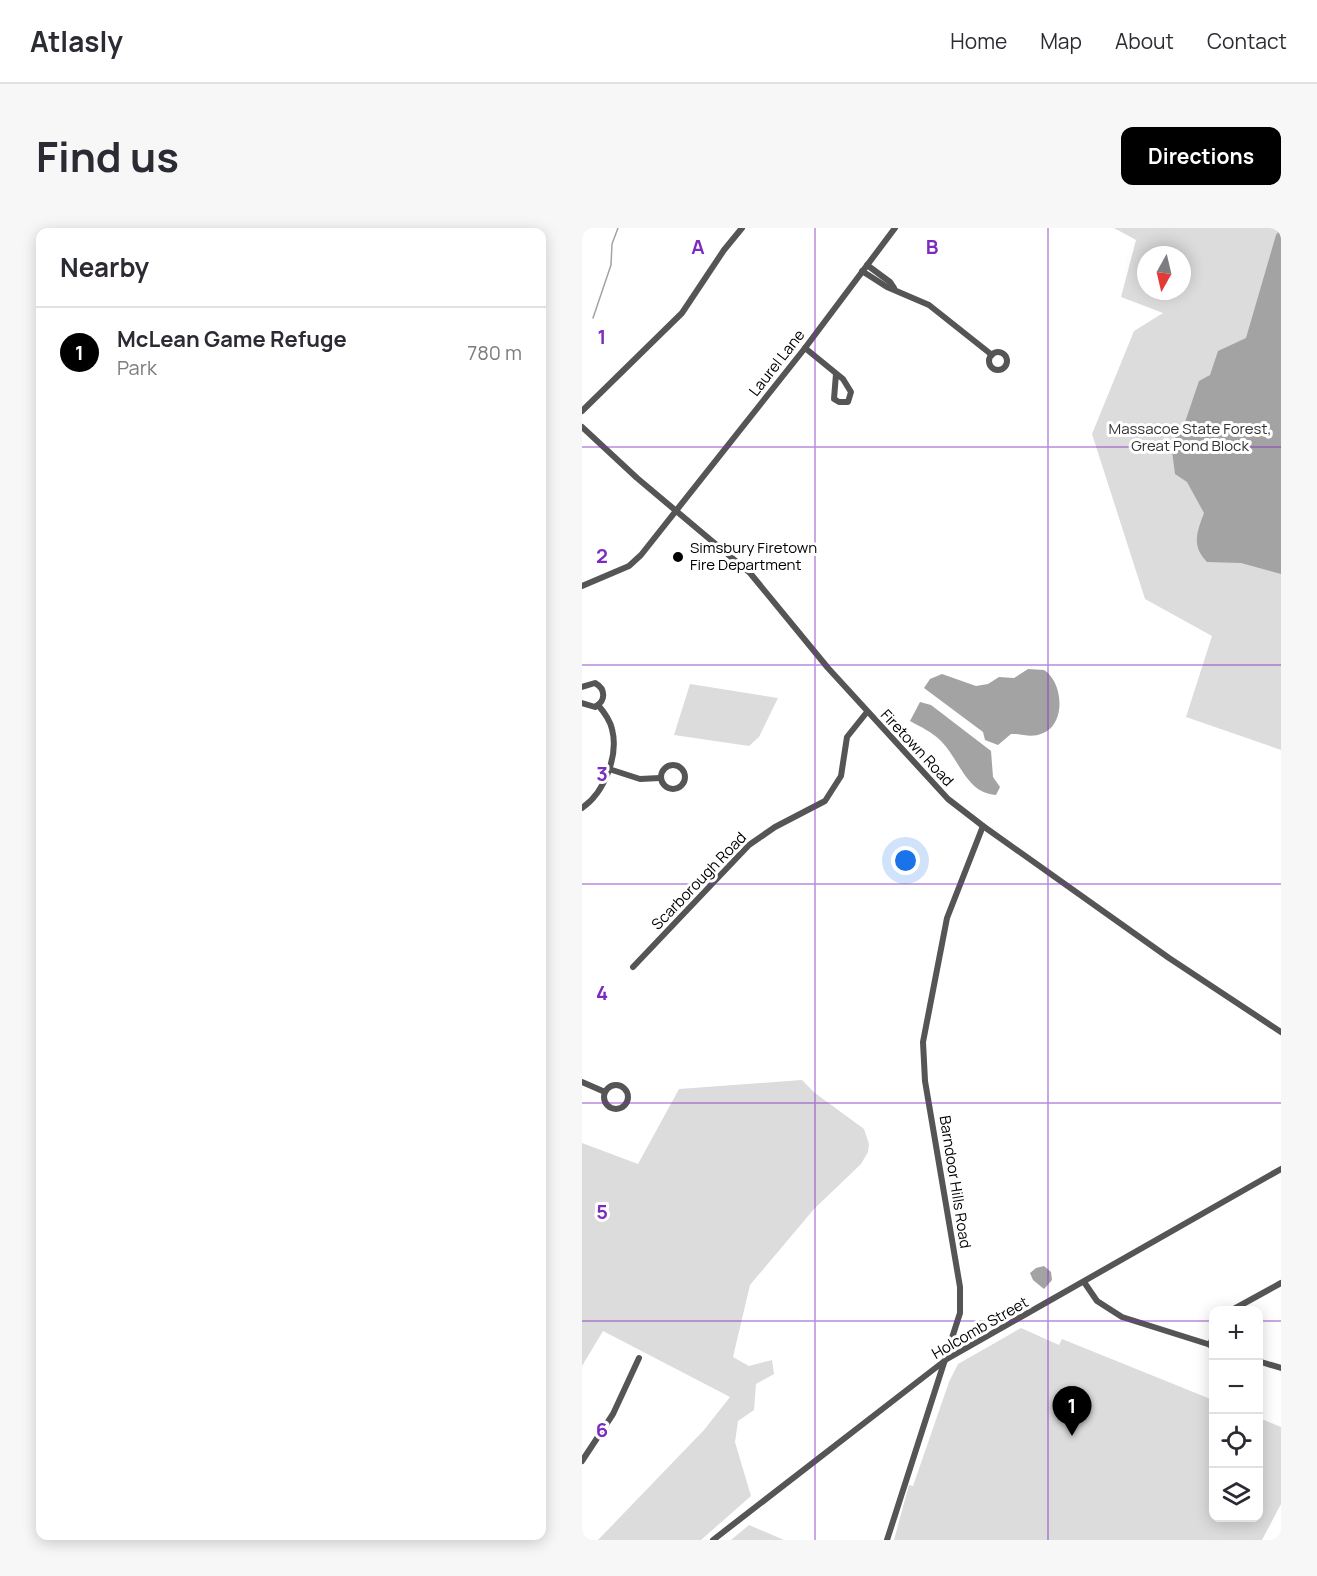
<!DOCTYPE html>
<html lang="en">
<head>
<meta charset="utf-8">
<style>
	:root { --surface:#fff; --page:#f7f7f7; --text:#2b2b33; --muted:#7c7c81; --line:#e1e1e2; --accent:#000 }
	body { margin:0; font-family:Manrope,sans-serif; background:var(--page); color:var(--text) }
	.controls { position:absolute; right:18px; bottom:18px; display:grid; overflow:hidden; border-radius:12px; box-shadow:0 3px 15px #0003 }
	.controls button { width:54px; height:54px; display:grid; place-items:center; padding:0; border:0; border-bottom:2px solid var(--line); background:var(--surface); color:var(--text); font:30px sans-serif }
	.compass { position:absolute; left:555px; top:18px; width:54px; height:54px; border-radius:50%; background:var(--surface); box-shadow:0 3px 15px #0003; rotate:188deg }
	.you { position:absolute; left:324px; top:633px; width:21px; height:21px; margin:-15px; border:4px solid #fff; border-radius:50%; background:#1a73e8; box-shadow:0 0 0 9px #1a73e833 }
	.badge { display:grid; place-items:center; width:39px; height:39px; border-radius:50%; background:var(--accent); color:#fff; font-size:20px; font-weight:700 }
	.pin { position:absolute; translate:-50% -50px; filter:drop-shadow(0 2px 3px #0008) }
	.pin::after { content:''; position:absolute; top:32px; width:21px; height:18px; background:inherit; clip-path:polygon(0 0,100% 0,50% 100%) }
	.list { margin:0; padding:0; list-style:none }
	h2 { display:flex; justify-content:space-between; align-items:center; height:78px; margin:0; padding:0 24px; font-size:26px }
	h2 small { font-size:20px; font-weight:400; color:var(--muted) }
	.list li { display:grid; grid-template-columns:39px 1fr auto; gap:18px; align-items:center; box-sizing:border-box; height:90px; padding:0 24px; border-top:2px solid var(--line) }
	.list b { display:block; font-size:22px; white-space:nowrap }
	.list p { margin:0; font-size:20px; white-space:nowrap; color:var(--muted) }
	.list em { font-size:20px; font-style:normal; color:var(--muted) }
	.icon { flex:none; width:33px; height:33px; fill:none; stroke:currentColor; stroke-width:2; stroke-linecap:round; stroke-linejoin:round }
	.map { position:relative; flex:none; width:699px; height:1312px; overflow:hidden; border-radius:12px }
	header { display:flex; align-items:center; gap:36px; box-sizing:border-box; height:84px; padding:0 30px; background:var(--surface); border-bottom:2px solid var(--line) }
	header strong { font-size:28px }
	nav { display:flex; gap:33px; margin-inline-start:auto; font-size:21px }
	.intro { display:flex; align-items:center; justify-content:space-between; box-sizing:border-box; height:144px; padding:0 36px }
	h1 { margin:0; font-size:42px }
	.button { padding:15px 27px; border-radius:12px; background:var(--accent); color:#fff; font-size:21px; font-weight:700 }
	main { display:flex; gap:36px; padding:0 36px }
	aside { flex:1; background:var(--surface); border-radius:12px; box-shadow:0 3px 15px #0003 }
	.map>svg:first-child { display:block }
</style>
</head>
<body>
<header>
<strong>Atlasly</strong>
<nav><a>Home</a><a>Map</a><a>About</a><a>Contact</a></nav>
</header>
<div class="intro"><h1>Find us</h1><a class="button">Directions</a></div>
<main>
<aside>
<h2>Nearby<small></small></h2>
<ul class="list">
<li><span class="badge">1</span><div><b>McLean Game Refuge</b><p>Park</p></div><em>780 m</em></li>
</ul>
</aside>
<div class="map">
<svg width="699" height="1312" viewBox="0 0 699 1312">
	<rect width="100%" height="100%" fill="#fff"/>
	<g fill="#dcdcdc" fill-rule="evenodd">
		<path d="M532,0H699V522L604,489L630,408L563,371L510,206L552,103L581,85L539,69L554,12ZM564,27H600V63H564Z"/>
		<path d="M108,456L196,470L177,509L167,518L92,507Z"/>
		<path d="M220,852L233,865L282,901L287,916L286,924L279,936L232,981L168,1057L151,1129L167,1138L190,1132L192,1146L174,1156L172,1182L156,1193L153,1214L169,1268L119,1312H16L122,1202L148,1169L21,1103L0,1138V915L56,936L97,861Z"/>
		<path d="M439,1100L477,1117L480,1111L631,1172L632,1290H676L677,1190L699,1199V1276L680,1312H312L327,1257L331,1258L367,1154L376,1136Z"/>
		<path d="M167,1297L202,1312H149Z"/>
	</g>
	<g fill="#a3a3a3">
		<path d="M699,0V346L659,335L625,334C609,318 615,304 622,285L605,254L593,246L589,215L601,200L617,153L628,147L636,123L664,110L694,7Z"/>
		<path d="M446,441L462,442C480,453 484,491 465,503C450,512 441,505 429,506L416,517L403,512L401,504L342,460L348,451L360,446L394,458L406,456L417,449L432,450Z"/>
		<path d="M338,474L349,477L409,523L411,549L418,559L414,567C384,565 378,532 359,513C350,504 339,499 328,493Z"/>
		<path d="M462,1038L469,1044L470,1052L462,1061L451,1052L448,1045L454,1040Z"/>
	</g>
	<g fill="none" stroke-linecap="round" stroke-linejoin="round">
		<path stroke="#a3a3a3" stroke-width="1.5" d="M11,90L29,37L30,16L36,0"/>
		<g stroke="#555" stroke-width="6">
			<path d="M285,37L308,54L312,60"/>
			<path d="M280,43L305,59L347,77L410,127"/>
			<path d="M223,120L261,151L269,164L266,174H257L252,171L254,146"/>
			<circle cx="416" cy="133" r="9"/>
			<path d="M0,183L100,85L142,22L160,0"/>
			<path d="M0,199L55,250L168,345L246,440L366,571L401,598L587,730L699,804"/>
			<path d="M0,358L47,338L59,327L223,120L313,0"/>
			<path d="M0,459L13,455C24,461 24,473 13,479L0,475"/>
			<circle cx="91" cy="549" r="12"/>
			<path d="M27,541L58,551L78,550"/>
			<path d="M0,580C22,565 37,528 30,501C28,492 22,484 16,477"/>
			<path d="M51,739L167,617L193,599L243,573L259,548L265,509L285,484"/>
			<path d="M0,854L23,864"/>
			<circle cx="34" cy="869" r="12"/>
			<path d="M502,1054L515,1073L540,1089L632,1118"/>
			<path d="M650,1082L699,1055"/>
			<path d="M628,1117L632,1106"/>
			<path d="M676,1133L699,1140"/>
			<path d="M0,1233L31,1186L57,1130"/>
			<path d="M131,1312L365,1131L699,941"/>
			<path d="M305,1312L378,1085V1059L343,853L341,814L365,690L401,598"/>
		</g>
	</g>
	<path fill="none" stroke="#7b2cbf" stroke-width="1.5" stroke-opacity="0.55" d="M233,0V1312M466,0V1312M0,219H699M0,437H699M0,656H699M0,875H699M0,1093H632M676,1093H699"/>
	<circle fill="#000" stroke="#fff" stroke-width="2" cx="96" cy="329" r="6"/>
	<g text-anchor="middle" stroke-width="6" stroke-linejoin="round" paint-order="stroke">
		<g font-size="15" fill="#000" stroke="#fff">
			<text transform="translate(195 135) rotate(-52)" y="5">Laurel Lane</text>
			<text transform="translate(335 520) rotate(47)" y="5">Firetown Road</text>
			<text transform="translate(117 653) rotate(-46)" y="5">Scarborough Road</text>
			<text transform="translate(373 954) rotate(81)" y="5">Barndoor Hills Road</text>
			<text transform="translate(398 1100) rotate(-30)" y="5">Holcomb Street</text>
		</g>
		<g font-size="15" fill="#333" stroke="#fff">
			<text x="608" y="206">Massacoe State Forest,<tspan x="608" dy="17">Great Pond Block</tspan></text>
		</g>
		<g font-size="15" fill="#000" stroke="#fff" text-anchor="start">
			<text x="108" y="325">Simsbury Firetown<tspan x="108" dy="17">Fire Department</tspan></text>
		</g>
	</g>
	<g font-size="20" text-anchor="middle" font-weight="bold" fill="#7b2cbf" stroke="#fff" stroke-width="6" stroke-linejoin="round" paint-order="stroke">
		<text x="116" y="26">A</text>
		<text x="350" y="26">B</text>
		<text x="20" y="116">1</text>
		<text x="20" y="335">2</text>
		<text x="20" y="553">3</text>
		<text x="20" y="772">4</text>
		<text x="20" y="991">5</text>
		<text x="20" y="1209">6</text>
	</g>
</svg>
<div class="controls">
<button>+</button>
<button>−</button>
<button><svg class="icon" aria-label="locate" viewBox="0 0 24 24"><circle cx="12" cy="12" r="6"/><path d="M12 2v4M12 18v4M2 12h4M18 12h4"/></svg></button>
<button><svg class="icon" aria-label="layers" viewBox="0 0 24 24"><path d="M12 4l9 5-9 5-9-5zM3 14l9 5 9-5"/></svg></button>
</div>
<svg class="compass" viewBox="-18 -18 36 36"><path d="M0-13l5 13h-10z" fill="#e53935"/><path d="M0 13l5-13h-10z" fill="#7c7c81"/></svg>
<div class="you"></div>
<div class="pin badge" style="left:490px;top:1208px">1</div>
</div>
</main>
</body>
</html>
